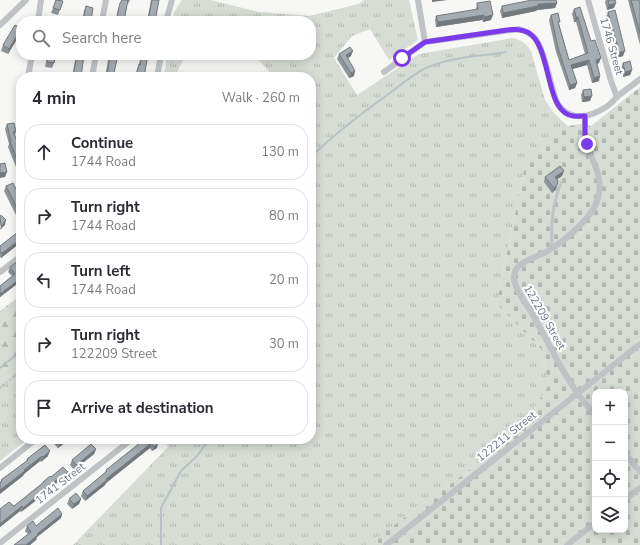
<!DOCTYPE html>
<html lang="en">
<head>
<meta charset="utf-8">
<style>
	:root { --surface:#fff; --page:#f7f7f7; --text:#2b2b33; --muted:#7c7c81; --line:#e1e1e2 }
	body { margin:0; font-family:"Nunito Sans",sans-serif; background:var(--page); color:var(--text) }
	.controls { position:absolute; right:12px; bottom:12px; display:grid; overflow:hidden; border-radius:8px; box-shadow:0 2px 10px #0003 }
	.controls button { width:36px; height:36px; display:grid; place-items:center; padding:0; border:0; border-bottom:1px solid var(--line); background:var(--surface); color:var(--text); font:20px sans-serif }
	.stop { position:absolute; width:12px; height:12px; margin:-9px; border:3px solid #7c3aed; border-radius:50%; background:#fff }
	.stop.end { background:#7c3aed; border-color:#fff; box-shadow:0 1px 4px #0008 }
	.list { margin:0; padding:0; list-style:none }
	h2 { display:flex; justify-content:space-between; align-items:center; height:52px; margin:0; padding:0 16px; font-size:17px }
	h2 small { font-size:13px; font-weight:400; color:var(--muted) }
	.list li { display:grid; grid-template-columns:26px 1fr auto; gap:12px; align-items:center; box-sizing:border-box; height:56px; margin:0 8px 8px; padding:0 8px; border:1px solid var(--line); border-radius:16px }
	.list b { display:block; font-size:15px; white-space:nowrap }
	.list p { margin:0; font-size:13px; white-space:nowrap; color:var(--muted) }
	.list em { font-size:13px; font-style:normal; color:var(--muted) }
	.icon { flex:none; width:22px; height:22px; fill:none; stroke:currentColor; stroke-width:2; stroke-linecap:round; stroke-linejoin:round }
	.map { position:relative; flex:none; width:640px; height:545px; overflow:hidden }
	.search { position:absolute; background:var(--surface); box-shadow:0 2px 10px #0003; left:16px; top:16px; width:300px; height:44px; display:flex; align-items:center; gap:10px; box-sizing:border-box; padding:0 14px; border-radius:16px; color:var(--muted); font-size:15px }
	.panel { position:absolute; background:var(--surface); box-shadow:0 2px 10px #0003; left:16px; top:72px; width:300px; height:372px; border-radius:16px }
	.map>svg:first-child { display:block }
</style>
</head>
<body>
<div class="map">
<svg width="640" height="545" viewBox="0 0 640 545">
	<defs>
		<pattern id="grass-tufts" width="24" height="20" patternUnits="userSpaceOnUse"><rect width="24" height="20" fill="#d7dcd5"/><path d="M3 7l-1-3M5 7V3M7 7l1-3M15 17l-1-3M17 17v-4M19 17l1-3" fill="none" stroke="#b2b7b2"/></pattern>
		<pattern id="forest-firs" width="22" height="20" patternUnits="userSpaceOnUse"><rect width="22" height="20" fill="#d7dcd5"/><path d="M5 1l3.5 6h-7zM16 11l3.5 6h-7z" fill="#b2b7b2"/></pattern>
		<pattern id="cemetery-stones" width="16" height="16" patternUnits="userSpaceOnUse"><rect width="16" height="16" fill="#d7dcd5"/><path d="M2 7V4a2 2 0 0 1 4 0v3zM10 15v-3a2 2 0 0 1 4 0v3z" fill="#b2b7b2"/></pattern>
	</defs>
	<rect width="100%" height="100%" fill="#f7f8f5"/>
	<g fill="url(#grass-tufts)">
		<path d="M182,0H211L259,12L309,16L358,4L364,0H409L418,40L389,60L370,29L352,36L334,58L357,95L419,54L513,38C522,41 526,43 531,51L545,100L554,113L568,126L525,166L497,301L498,305L541,349L549,385L537,405L468,471L367,545H73L168,447L163,439H311V77H274L254,55H311V21H173L174,12Z"/>
		<path d="M167,55H185L175,77H164Z"/>
		<path d="M21,366V439H28L0,461V382Z"/>
	</g>
	<path fill="url(#forest-firs)" d="M21,295V366L0,382V311Z"/>
	<path fill="url(#cemetery-stones)" fill-rule="evenodd" d="M640,87V545H367L468,471L536,405L549,385L541,349L498,305L497,301L525,166L568,126L580,124L591,126ZM595,392H625V530H595Z"/>
	<g fill="none" stroke-linecap="round" stroke-linejoin="round">
		<g stroke="#b8c2c6" stroke-width="2">
			<path d="M311,157C335,133 362,113 390,93C400,85 419,70 431,66C453,57 483,56 506,52"/>
			<path d="M0,368L21,351"/>
			<path d="M161,545V508L181,471L198,455L209,439"/>
		</g>
		<path stroke="#b9bcbe" stroke-width="1.5" stroke-dasharray="2 2" stroke-linecap="butt" d="M0,388L21,371"/>
		<path stroke="#bfc3c6" stroke-width="3" d="M552,248C551,224 552,205 561,183"/>
		<g stroke="#bfc3c6" stroke-width="6">
			<path d="M418,0L425,42"/>
			<path d="M588,0L611,81L617,97"/>
			<path d="M38,21L41,0"/>
			<path d="M102,21L106,0"/>
			<path d="M166,21L172,0"/>
			<path d="M0,25L26,0"/>
			<path d="M384,72L425,42L519,29C525,31 530,33 535,38C544,49 551,87 557,103C570,122 589,118 606,107C611,104 614,100 618,96C625,90 633,85 640,79"/>
			<path d="M28,77L32,55"/>
			<path d="M92,77L96,55"/>
			<path d="M157,77L161,55"/>
			<path d="M585,116C585,125 584,134 587,143C592,164 604,175 598,198C593,218 563,242 546,252C537,257 523,260 517,268C514,272 513,278 515,283C518,295 528,306 534,317C548,342 560,368 576,391C582,400 589,408 595,415"/>
			<path d="M0,272L21,256"/>
			<path d="M625,453L640,472"/>
			<path d="M0,468L36,439"/>
			<path d="M625,499L640,488"/>
			<path d="M0,543L132,439"/>
			<path d="M386,545L640,344"/>
			<path d="M567,545L595,523"/>
		</g>
	</g>
	<g fill="#8e959a">
		<path d="M56,0L63,1L58,15L51,13Z"/>
		<path d="M122,0H130L128,4L127,3L124,21H116L118,9Z"/>
		<path d="M151,0H159L155,21H147Z"/>
		<path d="M606,0H615L614,8L607,10L605,2Z"/>
		<path d="M628,0H639L640,3V45Z"/>
		<path d="M477,3L491,20L483,22L482,20L436,27L435,20L436,16L476,10Z"/>
		<path d="M557,3L555,8L537,10L536,11L502,18L500,11L502,6Z"/>
		<path d="M86,6L91,21H82L84,11Z"/>
		<path d="M574,9L599,63L597,64L599,81L592,83L587,65L572,69L577,83L575,88L569,90L556,52L549,20L551,15L559,24L569,60L585,54L576,22H574L572,14Z"/>
		<path d="M608,12L623,56L616,58L614,49L615,46L606,17Z"/>
		<path d="M21,30L20,34L8,54L1,51L3,45Z"/>
		<path d="M339,54L351,56L348,58L354,76L349,78L337,59Z"/>
		<path d="M47,55H56L54,63L52,68L45,67Z"/>
		<path d="M76,55H84L81,77H72Z"/>
		<path d="M109,55H118L113,77H105Z"/>
		<path d="M141,55H148L144,77H135L137,69L139,64Z"/>
		<path d="M623,63L632,70L630,75L623,77L621,68Z"/>
		<path d="M583,90L590,101L582,102L581,95Z"/>
		<path d="M7,124L16,131L15,136L20,147V149L21,152V174L20,171L18,172L8,147L9,144L5,129Z"/>
		<path d="M562,176L557,179L558,181L555,190L552,193L544,182L545,177Z"/>
		<path d="M6,186L21,199V213L16,215L4,191Z"/>
		<path d="M20,243L1,258L0,257V246Z"/>
		<path d="M21,265V281L0,297V286L12,276L8,272L10,267Z"/>
		<path d="M55,439H70L58,448L53,443Z"/>
		<path d="M145,439L157,448L152,451L150,448L147,450L106,483L105,485L85,501L81,496L83,491L105,473L106,470Z"/>
		<path d="M45,445L48,456L41,462L40,461L24,474L23,476L0,483L1,480L26,462L27,459Z"/>
		<path d="M96,449L94,454L74,470L70,465L72,460Z"/>
		<path d="M68,472L66,477L59,483L58,482L34,502L21,512L20,511L0,527V509L14,506L42,484L43,482L51,477Z"/>
		<path d="M69,499H81L79,504L72,509L67,504Z"/>
		<path d="M62,514L61,518L37,537L36,540L30,545H14L28,534L25,531L27,526H36Z"/>
	</g>
	<g fill="#74797d">
		<path d="M432,0H448L432,2Z"/>
		<path d="M557,3L555,8L537,10L536,11L502,18L503,13L538,4Z"/>
		<path d="M616,3L614,8L607,10L609,5Z"/>
		<path d="M484,15L482,20L436,27L438,22Z"/>
		<path d="M493,15L491,20L483,22L484,17Z"/>
		<path d="M576,17H578L576,22H574Z"/>
		<path d="M21,29L20,34L8,54L9,49Z"/>
		<path d="M353,51L351,56L344,60L346,55Z"/>
		<path d="M625,51L623,56L616,58L618,53Z"/>
		<path d="M601,58L599,63L594,65L596,60Z"/>
		<path d="M589,60L587,65L569,70L571,65Z"/>
		<path d="M632,70L630,75L623,77L625,72Z"/>
		<path d="M355,71L354,76L349,78L351,73Z"/>
		<path d="M600,76L599,81L592,83L594,78Z"/>
		<path d="M577,83L575,88L569,90L570,85Z"/>
		<path d="M592,96L590,101L582,102L584,97Z"/>
		<path d="M21,166L20,171L18,172L20,167Z"/>
		<path d="M564,171L562,176L553,182L555,177Z"/>
		<path d="M7,172L5,177L0,178V173Z"/>
		<path d="M557,185L555,190L552,193L554,188Z"/>
		<path d="M21,209V213L16,215L18,210Z"/>
		<path d="M6,220L5,225L0,230L1,226Z"/>
		<path d="M21,239L20,243L1,258L2,253Z"/>
		<path d="M21,278V281L0,297V294Z"/>
		<path d="M65,439H70L58,448L59,444Z"/>
		<path d="M151,443L150,448L106,483L105,485L85,501L87,496L106,479Z"/>
		<path d="M158,443L157,448L152,451L154,447Z"/>
		<path d="M96,449L94,454L74,470L76,465Z"/>
		<path d="M50,451L48,456L41,462L43,457Z"/>
		<path d="M42,456L40,461L24,474L23,476L0,494V490Z"/>
		<path d="M68,472L66,477L59,483L61,478Z"/>
		<path d="M60,477L58,482L34,502L21,512L23,508Z"/>
		<path d="M81,499L79,504L72,509L74,504Z"/>
		<path d="M22,506L20,511L0,527V524Z"/>
		<path d="M62,514L61,518L37,537L36,540L30,545H26L37,534Z"/>
	</g>
	<g fill="#a5adb3" stroke="#74797d">
		<path d="M56,0L63,1L60,10L53,8Z"/>
		<path d="M122,0H128L124,21H116L120,3Z"/>
		<path d="M152,0H159L155,21H148Z"/>
		<path d="M532,0H556L557,3L538,4V6L503,13L502,6Z"/>
		<path d="M608,0H615L616,3L609,5Z"/>
		<path d="M631,0H639L640,3V33Z"/>
		<path d="M490,1L493,15L484,17V15L438,22L436,16L478,9L477,3Z"/>
		<path d="M86,6L93,8L91,21H83Z"/>
		<path d="M580,7L591,41L595,40L601,58L596,60L600,76L594,78L589,60L571,65L577,83L570,85L558,48L551,15L558,13L560,22H558L569,60L588,53L578,17H576L574,9Z"/>
		<path d="M615,10L625,51L618,53L615,44H617L608,12Z"/>
		<path d="M54,19L60,21H54Z"/>
		<path d="M15,25L21,28V29L9,49L3,45Z"/>
		<path d="M350,47L353,51L346,55L355,71L351,73L339,54Z"/>
		<path d="M48,55H56L54,63L47,62Z"/>
		<path d="M77,55H84L81,77H73Z"/>
		<path d="M110,55H118L113,77H107Z"/>
		<path d="M142,55H148L144,77H136L139,64L140,65Z"/>
		<path d="M630,61L632,70L625,72L623,63Z"/>
		<path d="M45,74L52,76V77H44Z"/>
		<path d="M591,89L592,96L584,97L583,90Z"/>
		<path d="M14,123L16,131L13,132L20,147L19,148L21,152V166L20,167L10,142L11,141L7,124Z"/>
		<path d="M5,163L7,172L0,173V164Z"/>
		<path d="M560,166L564,171L555,177L558,181L557,185L554,188L545,177Z"/>
		<path d="M13,183L21,199V209L18,210L6,186Z"/>
		<path d="M1,215L6,220L1,226L0,217Z"/>
		<path d="M18,232L21,236V239L2,253L1,252L0,253V246Z"/>
		<path d="M18,261L21,265V278L0,294V286L15,274L10,267Z"/>
		<path d="M56,439H65L59,444Z"/>
		<path d="M145,439H155L158,443L154,447L151,443L149,445L106,479L107,480L87,496L83,491L107,471L106,470Z"/>
		<path d="M91,444L96,449L76,465L72,460Z"/>
		<path d="M45,445L50,451L43,457L42,456L24,470L25,471L0,490L1,491L0,492V483L2,481L1,480L28,460L27,459Z"/>
		<path d="M63,467L68,472L61,478L60,477L36,497L23,508L22,506L0,524V509L9,502L14,506L44,482H43L50,476L51,477Z"/>
		<path d="M76,493L81,499L74,504L69,499Z"/>
		<path d="M58,508L62,514L37,534L38,535L26,545H14L31,532L27,526L33,521L36,526Z"/>
	</g>
	<g fill="none" stroke-linecap="round" stroke-linejoin="round">
		<path stroke="#7c3aed" stroke-width="5" d="M402,58L425,42L507,30C515,29 522,29 529,33C551,47 545,106 569,115C574,117 580,116 585,116V136L587,144"/>
	</g>
	<g text-anchor="middle" stroke-width="4" stroke-linejoin="round" paint-order="stroke">
		<g font-size="11" fill="#697784" stroke="#fff">
			<text transform="translate(612 46) rotate(74)" y="4">1746 Street</text>
			<text transform="translate(545 317) rotate(60)" y="4">122209 Street</text>
			<text transform="translate(506 436) rotate(-39)" y="4">122211 Street</text>
			<text transform="translate(60 483) rotate(-38)" y="4">1741 Street</text>
		</g>
	</g>
</svg>
<div class="controls">
<button>+</button>
<button>−</button>
<button><svg class="icon" aria-label="locate" viewBox="0 0 24 24"><circle cx="12" cy="12" r="6"/><path d="M12 2v4M12 18v4M2 12h4M18 12h4"/></svg></button>
<button><svg class="icon" aria-label="layers" viewBox="0 0 24 24"><path d="M12 4l9 5-9 5-9-5zM3 14l9 5 9-5"/></svg></button>
</div>
<div class="stop" style="left:402px;top:58px"></div>
<div class="stop end" style="left:587px;top:144px"></div>
<div class="search"><svg class="icon" aria-label="search" viewBox="0 0 24 24"><circle cx="10" cy="10" r="6"/><path d="M15 15l6 6"/></svg>Search here</div>
<section class="panel">
<h2>4 min<small>Walk · 260 m</small></h2>
<ul class="list">
<li><svg class="icon" aria-label="ahead" viewBox="0 0 24 24"><path d="M12 20V5M6 11l6-6 6 6"/></svg><div><b>Continue</b><p>1744 Road</p></div><em>130 m</em></li>
<li><svg class="icon" aria-label="right" viewBox="0 0 24 24"><path d="M7 20v-9h11M14 6l5 5-5 5"/></svg><div><b>Turn right</b><p>1744 Road</p></div><em>80 m</em></li>
<li><svg class="icon" aria-label="left" viewBox="0 0 24 24"><path d="M17 20v-9H6M10 6l-5 5 5 5"/></svg><div><b>Turn left</b><p>1744 Road</p></div><em>20 m</em></li>
<li><svg class="icon" aria-label="right" viewBox="0 0 24 24"><path d="M7 20v-9h11M14 6l5 5-5 5"/></svg><div><b>Turn right</b><p>122209 Street</p></div><em>30 m</em></li>
<li><svg class="icon" aria-label="arrive" viewBox="0 0 24 24"><path d="M6 21V4h12l-3 4 3 4H6"/></svg><div><b>Arrive at destination</b></div></li>
</ul>
</section>
</div>
</body>
</html>
